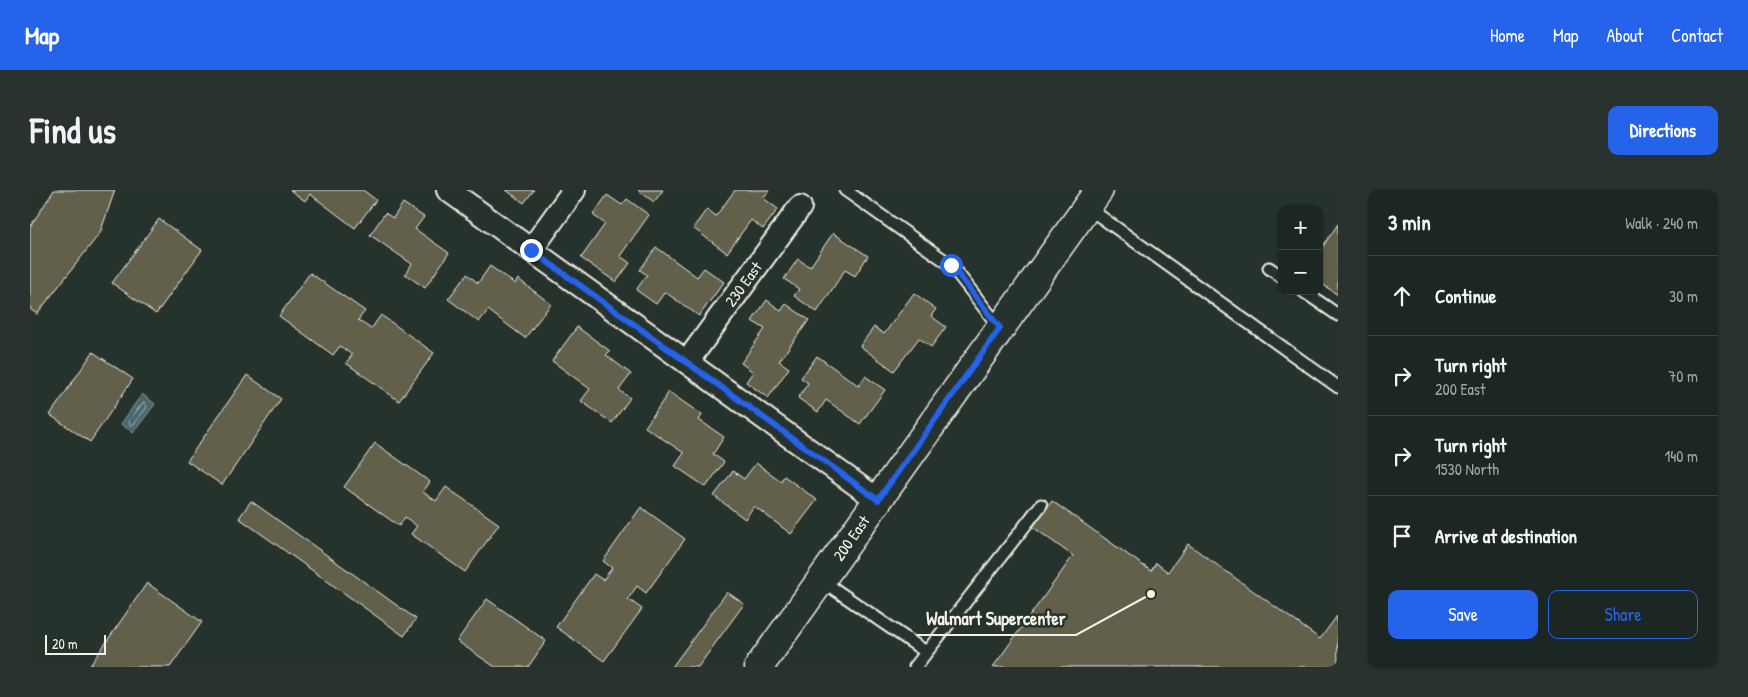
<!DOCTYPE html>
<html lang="en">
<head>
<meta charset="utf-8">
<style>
	:root { --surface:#1c2622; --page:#29322f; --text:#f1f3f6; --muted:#a0a5a5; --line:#3a4340; --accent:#2563eb }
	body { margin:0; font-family:"Patrick Hand",sans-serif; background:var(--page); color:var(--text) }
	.controls { position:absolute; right:15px; top:15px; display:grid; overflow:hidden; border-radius:10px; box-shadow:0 1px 4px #0004 }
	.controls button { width:45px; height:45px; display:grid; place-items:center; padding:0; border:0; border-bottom:1px solid var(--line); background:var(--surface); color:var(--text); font:25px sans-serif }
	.scale { position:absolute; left:15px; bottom:12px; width:61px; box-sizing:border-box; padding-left:5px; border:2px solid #f4f1e8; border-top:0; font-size:14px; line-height:18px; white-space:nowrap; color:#f4f1e8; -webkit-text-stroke:4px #26332d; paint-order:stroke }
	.stop { position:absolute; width:15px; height:15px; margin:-11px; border:4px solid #2563eb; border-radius:50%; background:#fff }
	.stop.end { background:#2563eb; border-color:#fff; box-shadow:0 1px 5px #0008 }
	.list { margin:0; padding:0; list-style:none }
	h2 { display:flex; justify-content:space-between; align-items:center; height:65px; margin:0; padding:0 20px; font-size:21px }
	h2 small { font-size:16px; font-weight:400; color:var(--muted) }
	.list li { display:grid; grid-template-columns:32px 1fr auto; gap:15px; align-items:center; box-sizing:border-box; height:80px; padding:0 20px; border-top:1px solid var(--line) }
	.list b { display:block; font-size:19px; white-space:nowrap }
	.list p { margin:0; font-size:16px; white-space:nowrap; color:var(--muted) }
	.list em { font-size:16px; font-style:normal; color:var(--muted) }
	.actions { display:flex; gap:10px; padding:15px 20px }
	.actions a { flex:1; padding:11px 0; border:1px solid var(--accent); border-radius:10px; text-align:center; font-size:18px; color:var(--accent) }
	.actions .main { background:var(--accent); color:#fff }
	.icon { flex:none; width:28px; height:28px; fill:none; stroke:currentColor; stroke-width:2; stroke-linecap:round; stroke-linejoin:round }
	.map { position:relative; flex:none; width:1308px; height:477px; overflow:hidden; border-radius:10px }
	header { display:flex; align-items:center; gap:30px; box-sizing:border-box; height:70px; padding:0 25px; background:var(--accent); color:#fff }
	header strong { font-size:24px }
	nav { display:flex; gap:28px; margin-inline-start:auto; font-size:18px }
	.intro { display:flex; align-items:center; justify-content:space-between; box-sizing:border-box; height:120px; padding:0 30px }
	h1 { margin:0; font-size:35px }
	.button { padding:12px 22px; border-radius:10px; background:var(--accent); color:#fff; font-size:18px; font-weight:700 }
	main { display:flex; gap:30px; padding:0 30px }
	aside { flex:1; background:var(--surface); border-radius:10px; box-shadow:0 1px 4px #0004 }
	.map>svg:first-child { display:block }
</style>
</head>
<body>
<header>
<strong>Map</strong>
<nav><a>Home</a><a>Map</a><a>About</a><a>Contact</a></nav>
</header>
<div class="intro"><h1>Find us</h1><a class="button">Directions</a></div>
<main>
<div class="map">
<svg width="1308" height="477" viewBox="0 0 1308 477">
	<rect width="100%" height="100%" fill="#26332d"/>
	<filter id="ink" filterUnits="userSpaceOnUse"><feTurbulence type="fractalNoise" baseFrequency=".02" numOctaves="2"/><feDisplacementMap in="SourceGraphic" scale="10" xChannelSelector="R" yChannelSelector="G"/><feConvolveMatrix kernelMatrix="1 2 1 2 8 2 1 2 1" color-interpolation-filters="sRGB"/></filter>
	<g filter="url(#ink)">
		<path fill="#48676e" stroke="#8d9e9f" d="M112,204L125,214L103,243L91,234Z"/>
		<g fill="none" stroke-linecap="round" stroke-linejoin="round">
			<path stroke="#afbab7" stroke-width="1" d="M114,212L117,217L104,234L100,235L99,231Z"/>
		</g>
		<g fill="#62604c" stroke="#f4f1e8">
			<path d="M24,0H85L70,43L7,124L0,119V37Z"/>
			<path d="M260,0H333L346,10L325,38L280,4L275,11Z"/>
			<path d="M476,0H504L494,13Z"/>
			<path d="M608,0H633L624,12Z"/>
			<path d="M705,0H737L739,1L733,8L748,19L733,39L721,30L697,63L663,38L677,19L686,26Z"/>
			<path d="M577,5L592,15L597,9L619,25L590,66L600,73L586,92L551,68L575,34L563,25Z"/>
			<path d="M373,13L394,27L385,39L419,63L395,98L375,84L382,74L340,45L355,23L363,28Z"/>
			<path d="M129,29L172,60L126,124L82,93Z"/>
			<path d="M1308,34V105L1289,92V62Z"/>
			<path d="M803,43L838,66L825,86L815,80L787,122L764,106L769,99L754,89L768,69L780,77Z"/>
			<path d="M626,57L667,87L674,78L694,92L669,126L635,102L626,114L606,100L617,85L610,80Z"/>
			<path d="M460,76L485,94L488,89L521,114L495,148L458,120L449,132L418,109L437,84L448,93Z"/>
			<path d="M280,83L335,121L328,130L341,139L351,125L404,163L369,211L316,173L322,165L310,156L303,165L249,126Z"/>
			<path d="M884,103L906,119L901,126L916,137L901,157L889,148L864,181L830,156L844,137L854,144Z"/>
			<path d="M737,110L751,121L756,114L779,130L749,171L759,178L738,208L716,192L723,182L711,173L735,139L722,131Z"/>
			<path d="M547,137L580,161L576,165L601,184L589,200L600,208L582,233L551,211L560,199L522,171Z"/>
			<path d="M63,162L103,189L60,252L20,225Z"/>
			<path d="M787,166L829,196L835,186L855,200L830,234L796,210L788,222L768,208L778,193L771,188Z"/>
			<path d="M217,185L251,209L192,295L157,271Z"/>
			<path d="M639,202L672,225L669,230L694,247L683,264L694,272L676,297L645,276L654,263L615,237Z"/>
			<path d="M345,253L400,292L393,302L406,311L416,297L469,334L435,382L381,344L387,336L375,327L369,336L314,297Z"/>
			<path d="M726,273L751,291L754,286L787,310L761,344L724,316L715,329L684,306L703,281L714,289Z"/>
			<path d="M221,311L386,429L374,446L209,328Z"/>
			<path d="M1022,311L1121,381L1126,373L1138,382L1158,354L1290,449L1307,426L1308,477H963L1043,366L1003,337Z"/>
			<path d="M611,317L655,349L616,403L607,396L598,409L612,419L574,471L526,437L564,384L573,390L582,378L573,371Z"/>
			<path d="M117,393L172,432L140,477H59Z"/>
			<path d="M697,402L714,414L668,477H642Z"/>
			<path d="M457,409L516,451L498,477H465L427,451Z"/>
		</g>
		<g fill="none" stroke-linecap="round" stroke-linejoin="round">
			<g stroke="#f4f1e8" stroke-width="15">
				<g id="service">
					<path d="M815,0L921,75L970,138"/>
					<path d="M1057,17L1308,197"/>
					<path d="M1239,78L1252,87"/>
					<path d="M1273,101L1308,125"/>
					<path d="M791,390L896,462"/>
					<path d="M885,477L1011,315"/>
				</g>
			</g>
			<g stroke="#f4f1e8" stroke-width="26">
				<g id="minor">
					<path d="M418,0L848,310"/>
					<path d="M501,60L544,0"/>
					<path d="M657,172L770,17"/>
				</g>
			</g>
			<g stroke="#f4f1e8" stroke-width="31">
				<path id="secondary" d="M729,477L1069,0"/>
			</g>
			<use href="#service" stroke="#26332d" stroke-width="11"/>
			<use href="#minor" stroke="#26332d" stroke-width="22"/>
			<use href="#secondary" stroke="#26332d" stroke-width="28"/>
		</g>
	</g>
	<g fill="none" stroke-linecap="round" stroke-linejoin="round" filter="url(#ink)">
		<path stroke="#2563eb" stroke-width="6" d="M501,60L848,310L970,138L921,75"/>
	</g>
	<g text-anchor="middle" stroke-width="5" stroke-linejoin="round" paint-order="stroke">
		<g font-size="16" fill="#f4f1e8" stroke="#26332d">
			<text transform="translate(713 94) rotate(-54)" y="6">230 East</text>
			<text transform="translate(821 348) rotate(-55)" y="6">200 East</text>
		</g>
	</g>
	<path fill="none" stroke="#f4f1e8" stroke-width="2" d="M1121 404L1046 445H887"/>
	<circle fill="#f4f1e8" stroke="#26332d" stroke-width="2" cx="1121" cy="404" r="5"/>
	<g font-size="18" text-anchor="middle" font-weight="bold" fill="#f4f1e8" stroke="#26332d" stroke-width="5" stroke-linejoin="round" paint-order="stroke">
		<text x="966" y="435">Walmart Supercenter</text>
	</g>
</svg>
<div class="controls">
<button>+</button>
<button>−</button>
</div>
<div class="scale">20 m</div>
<div class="stop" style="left:921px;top:75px"></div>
<div class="stop end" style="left:501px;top:60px"></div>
</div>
<aside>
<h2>3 min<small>Walk · 240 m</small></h2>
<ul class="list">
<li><svg class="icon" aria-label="ahead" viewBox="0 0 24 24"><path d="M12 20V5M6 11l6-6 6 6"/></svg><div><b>Continue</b></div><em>30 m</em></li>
<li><svg class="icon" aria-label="right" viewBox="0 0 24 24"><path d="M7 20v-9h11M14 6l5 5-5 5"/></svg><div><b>Turn right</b><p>200 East</p></div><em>70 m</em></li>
<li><svg class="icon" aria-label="right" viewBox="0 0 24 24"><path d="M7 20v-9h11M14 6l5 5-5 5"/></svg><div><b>Turn right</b><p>1530 North</p></div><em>140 m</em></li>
<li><svg class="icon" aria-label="arrive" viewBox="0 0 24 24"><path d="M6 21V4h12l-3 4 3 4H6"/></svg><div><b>Arrive at destination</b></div></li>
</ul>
<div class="actions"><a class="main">Save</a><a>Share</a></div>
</aside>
</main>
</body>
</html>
